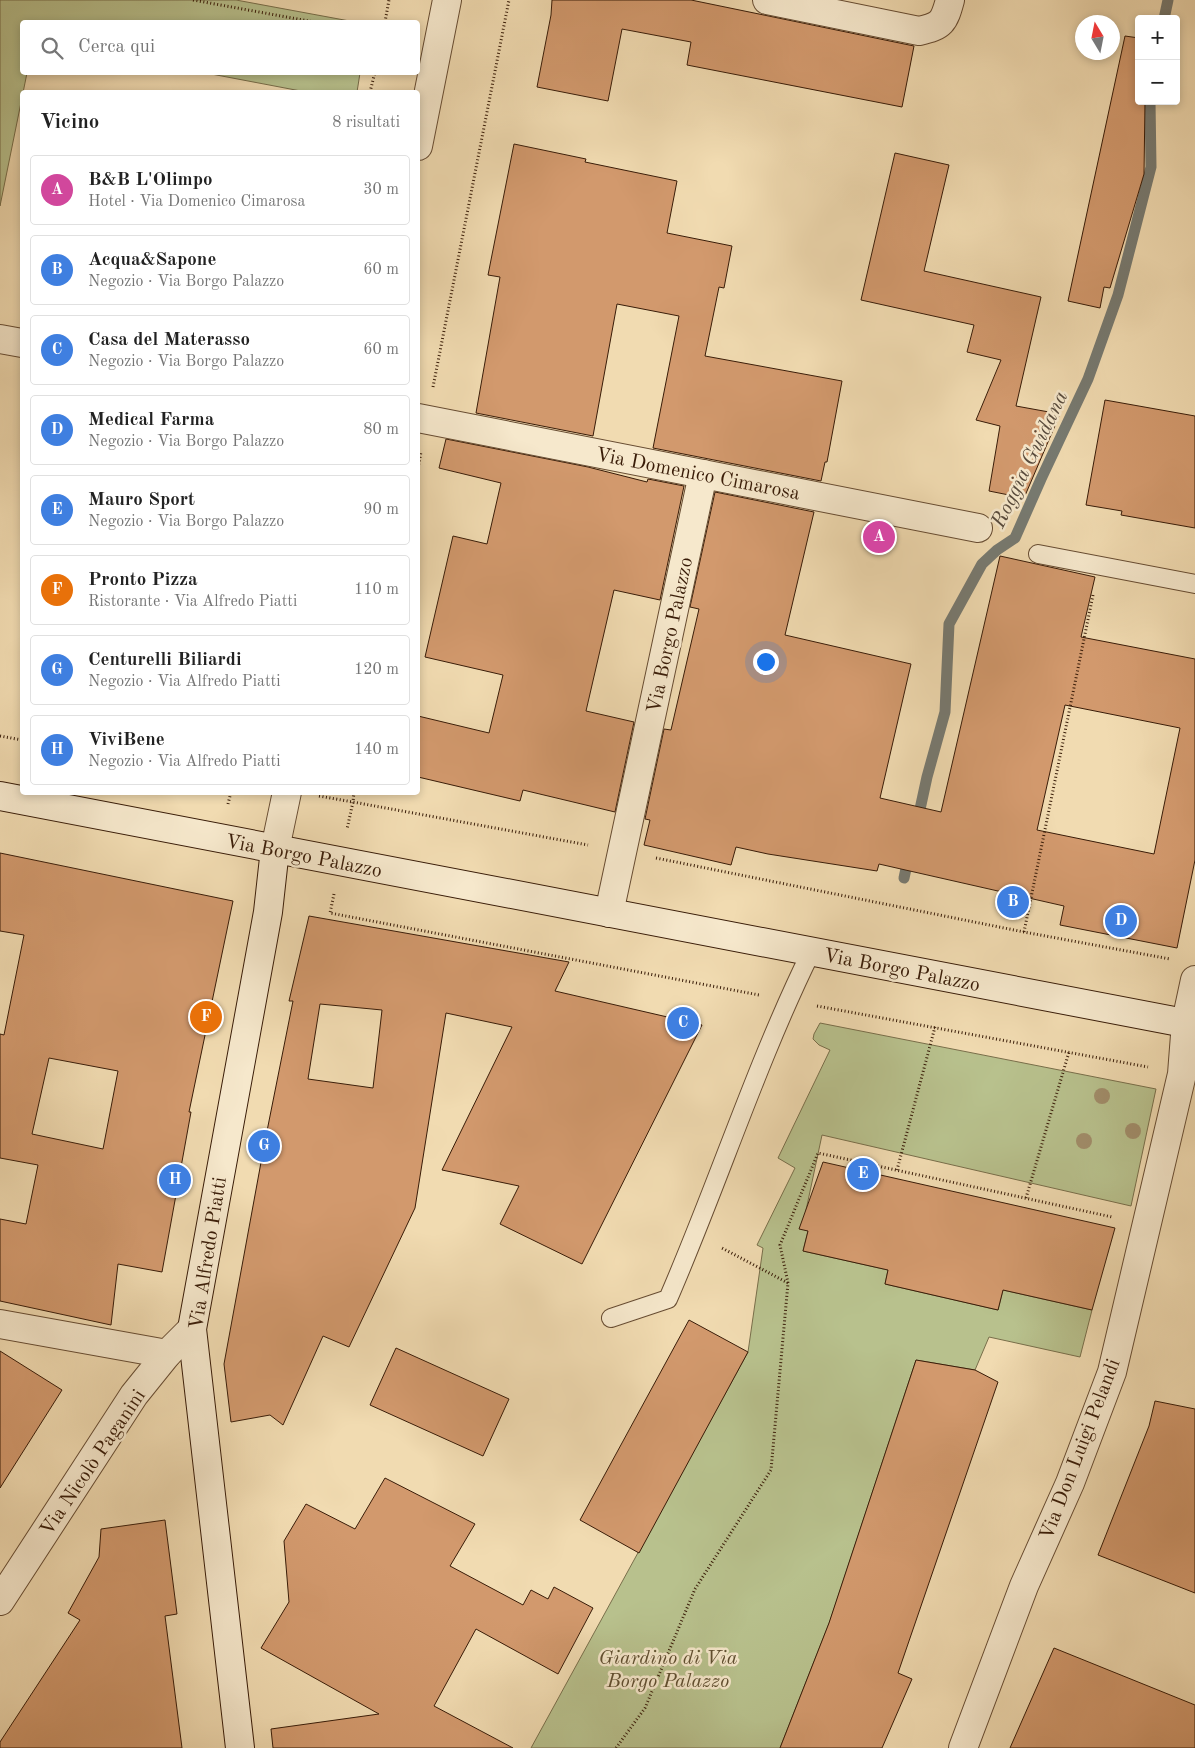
<!DOCTYPE html>
<html lang="it">
<head>
<meta charset="utf-8">
<style>
	:root { --surface:#fff; --page:#f2f2f2; --text:#222; --muted:#767676; --line:#e0e0e0; --accent:#8f2418 }
	body { margin:0; font-family:"Old Standard TT",serif; background:var(--page); color:var(--text) }
	.controls { position:absolute; right:15px; top:15px; display:grid; overflow:hidden; border-radius:5px; box-shadow:0 2px 8px #0003 }
	.controls button { width:45px; height:45px; display:grid; place-items:center; padding:0; border:0; border-bottom:1px solid var(--line); background:var(--surface); color:var(--text); font:25px sans-serif }
	.compass { position:absolute; left:1075px; top:15px; width:45px; height:45px; border-radius:50%; background:var(--surface); box-shadow:0 2px 8px #0003; rotate:350deg }
	.you { position:absolute; left:765px; top:661px; width:18px; height:18px; margin:-12px; border:4px solid #fff; border-radius:50%; background:#1a73e8; box-shadow:0 0 0 8px #1a73e833 }
	.badge { display:grid; place-items:center; width:32px; height:32px; border-radius:50%; background:var(--accent); color:#fff; font-size:16px; font-weight:700 }
	.pin { position:absolute; translate:-50% -50%; border:2px solid #fff; box-shadow:0 1px 5px #0006 }
	.list { margin:0; padding:0; list-style:none }
	h2 { display:flex; justify-content:space-between; align-items:center; height:65px; margin:0; padding:0 20px; font-size:21px }
	h2 small { font-size:16px; font-weight:400; color:var(--muted) }
	.list li { display:grid; grid-template-columns:32px 1fr auto; gap:15px; align-items:center; box-sizing:border-box; height:70px; margin:0 10px 10px; padding:0 10px; border:1px solid var(--line); border-radius:5px }
	.list b { display:block; font-size:19px; white-space:nowrap }
	.list p { margin:0; font-size:16px; white-space:nowrap; color:var(--muted) }
	.list em { font-size:16px; font-style:normal; color:var(--muted) }
	.icon { flex:none; width:28px; height:28px; fill:none; stroke:currentColor; stroke-width:2; stroke-linecap:round; stroke-linejoin:round }
	.map { position:relative; flex:none; width:1195px; height:1748px; overflow:hidden }
	.search { position:absolute; background:var(--surface); box-shadow:0 2px 8px #0003; left:20px; top:20px; width:400px; height:55px; display:flex; align-items:center; gap:12px; box-sizing:border-box; padding:0 18px; border-radius:5px; color:var(--muted); font-size:19px }
	.panel { position:absolute; background:var(--surface); box-shadow:0 2px 8px #0003; left:20px; top:90px; width:400px; height:705px; border-radius:5px }
	.map>svg:first-child { display:block }
</style>
</head>
<body>
<div class="map">
<svg width="1195" height="1748" viewBox="0 0 1195 1748">
	<rect width="100%" height="100%" fill="#f1dbb1"/>
	<filter id="stains"><feTurbulence type="fractalNoise" baseFrequency=".004" numOctaves="4"/><feColorMatrix values="0 0 0 0 .2 0 0 0 0 .09 0 0 0 0 .02 0 0 0 .5 -.17"/></filter>
	<radialGradient id="worn" r=".72"><stop offset=".6" stop-color="#630" stop-opacity="0"/><stop offset="1" stop-color="#630" stop-opacity=".3"/></radialGradient>
	<g fill="#b8c18d" stroke="#786e4a">
		<path d="M0,0H236L355,22H22V72L27,73L0,206Z"/>
		<path d="M206,73L360,72V73L357,92H306Z"/>
		<path d="M820,1023L1156,1089L1131,1206L822,1135L802,1229L808,1231L803,1251L888,1270L885,1284L998,1310L1003,1290L1092,1310L1080,1357L989,1337L975,1370L916,1360L830,1621L780,1748H531L748,1352L763,1248L757,1245L795,1168L778,1158L830,1050L819,1045L813,1039L814,1034Z"/>
	</g>
	<g fill="none" stroke-linecap="round" stroke-linejoin="round">
		<g stroke="#777a71" stroke-width="11">
			<path d="M1164,19L1168,0"/>
			<path d="M917,823L927,777L945,712L949,624L982,564L997,550L1015,538L1041,479L1088,379L1118,295L1151,167L1150,101"/>
			<path d="M904,878L909,855"/>
		</g>
	</g>
	<g fill="#d2996d" stroke="#391c08" fill-rule="evenodd">
		<path d="M552,0H691L914,46L902,107L687,65L691,42L622,29L608,101L537,87L551,15Z"/>
		<path d="M1125,36L1139,38V101H1145L1144,174L1110,288L1104,287L1100,308L1068,301Z"/>
		<path d="M514,144L586,159L585,162L677,181L667,233L732,246L724,288L719,287L705,356L842,381L827,462H825L821,481L653,448L679,316L617,304L593,436L476,413L500,277L488,275Z"/>
		<path d="M895,153L949,165L924,271L1041,297L1016,406L1060,414L1024,498L989,491L1000,426L976,420L1001,360L967,352L974,325L861,300Z"/>
		<path d="M1105,400L1195,416V528L1121,515L1122,511L1086,505Z"/>
		<path d="M446,439L588,467L647,482L648,479L684,486L660,600L614,590L586,711L634,722L615,812L523,790L520,801L418,777V716L489,733L503,675L425,657L453,536L487,544L501,483L439,468Z"/>
		<path d="M715,492L814,512L785,635L911,664L880,798L941,812L1000,556L1095,577L1081,637L1195,659V860L1177,948L1060,925L1064,906L879,864L877,871L768,854L736,847L731,865L644,845L650,820L645,819L664,729L671,730L699,609L690,607ZM1065,705L1180,728L1154,854L1037,830Z"/>
		<path d="M0,853L233,901L189,1112H191L162,1272L118,1264L111,1325L0,1301V1219L26,1224L38,1165L0,1158V1034L4,1035L24,935L0,931ZM49,1058L118,1071L103,1149L32,1134Z"/>
		<path d="M309,916L569,962L555,991L702,1025L582,1264L500,1224L519,1186L442,1170L512,1027L446,1013L415,1208L349,1347L323,1336L283,1425L270,1415L231,1422L224,1364L264,1146L293,1001H289ZM320,1004L382,1010L373,1088L308,1079Z"/>
		<path d="M823,1162L1115,1228L1092,1310L1003,1290L998,1310L885,1284L888,1270L803,1251L808,1231L799,1229Z"/>
		<path d="M689,1320L748,1352L639,1553L580,1520Z"/>
		<path d="M396,1348L509,1399L483,1456L370,1405Z"/>
		<path d="M0,1351L62,1390L0,1488Z"/>
		<path d="M916,1360L975,1370L998,1382L898,1673L912,1679L882,1748H780L829,1623Z"/>
		<path d="M1155,1401L1195,1409V1593L1098,1555L1149,1426Z"/>
		<path d="M385,1478L475,1524L450,1566L523,1605L531,1590L548,1599L554,1587L593,1608L558,1674L476,1629L434,1706L513,1748H273L271,1729L379,1714L261,1648L289,1602L284,1541L306,1504L355,1529Z"/>
		<path d="M165,1520L177,1614L165,1616L182,1748H0V1742L80,1620L68,1613L99,1557L101,1529Z"/>
		<path d="M1054,1648L1195,1705V1748H1010Z"/>
	</g>
	<g fill="none" stroke-linecap="round" stroke-linejoin="round">
		<g stroke="#674c32" stroke-width="20">
			<g id="lane">
				<path d="M1038,554L1195,584"/>
				<path d="M611,1318L668,1299C718,1184 756,1064 811,952"/>
			</g>
		</g>
		<g stroke="#674c32" stroke-width="30">
			<g id="street">
				<path d="M767,0L919,31C942,26 944,22 950,0"/>
				<path d="M418,146L447,0"/>
				<path d="M0,339L22,343"/>
				<path d="M418,418L978,528"/>
				<path d="M275,849L287,792"/>
				<path d="M609,913L703,474"/>
				<path d="M0,1324L167,1354"/>
				<path d="M0,1601L134,1395L167,1354L192,1329"/>
				<path d="M963,1748L1024,1586L1070,1483L1112,1372L1182,1074L1186,1022L1195,980"/>
			</g>
		</g>
		<g stroke="#391c08" stroke-width="30">
			<g id="secondary">
				<path d="M0,796L1195,1025"/>
				<path d="M240,1748L192,1329L268,912L275,849"/>
			</g>
		</g>
		<g stroke="#391c08" stroke-width="3" stroke-dasharray="1 2.5" stroke-linecap="butt">
			<path d="M193,0L314,22"/>
			<path d="M385,22L389,0"/>
			<path d="M370,92L375,72"/>
			<path d="M433,387L509,0"/>
			<path d="M418,468L421,452"/>
			<path d="M0,736L22,740"/>
			<path d="M354,792L353,802L588,845"/>
			<path d="M319,796L353,802L347,829"/>
			<path d="M228,804L231,792"/>
			<path d="M656,858L1024,932L1170,959"/>
			<path d="M334,894L330,913L759,995"/>
			<path d="M1024,932L1093,595"/>
			<path d="M817,1006L1148,1067"/>
			<path d="M897,1170L935,1027"/>
			<path d="M1026,1198L1069,1052"/>
			<path d="M788,1283L780,1245L818,1153L1112,1217"/>
			<path d="M616,1748L645,1708L695,1589L771,1470L788,1283L720,1247"/>
		</g>
		<use href="#lane" stroke="#f6e8cc" stroke-width="18"/>
		<use href="#street" stroke="#f6e8cc" stroke-width="28"/>
		<use href="#secondary" stroke="#f6e8cc" stroke-width="28"/>
	</g>
	<g fill="#a18d6a">
		<circle cx="1102" cy="1096" r="8"/>
		<circle cx="1133" cy="1131" r="8"/>
		<circle cx="1084" cy="1141" r="8"/>
	</g>
	<g text-anchor="middle" stroke-width="5" stroke-linejoin="round" paint-order="stroke">
		<g font-size="20" fill="#391c08" stroke="#f6e8cc">
			<text transform="translate(698 473) rotate(11)" y="7">Via Domenico Cimarosa</text>
			<text transform="translate(669 635) rotate(-78)" y="7">Via Borgo Palazzo</text>
			<text transform="translate(304 855) rotate(11)" y="7">Via Borgo Palazzo</text>
			<text transform="translate(902 969) rotate(11)" y="7">Via Borgo Palazzo</text>
			<text transform="translate(207 1253) rotate(-81)" y="7">Via Alfredo Piatti</text>
			<text transform="translate(1079 1449) rotate(-69)" y="7">Via Don Luigi Pelandi</text>
			<text transform="translate(92 1462) rotate(-56)" y="7">Via Nicolò Paganini</text>
		</g>
		<g font-size="20" font-style="italic" fill="#5f4e30" stroke="#f6e8cc">
			<text x="668" y="1664">Giardino di Via<tspan x="668" dy="23">Borgo Palazzo</tspan></text>
		</g>
		<g font-size="21" font-style="italic" fill="#584b3d" stroke="#f6e8cc">
			<text transform="translate(1029 459) rotate(-64)" y="7">Roggia Guidana</text>
		</g>
	</g>
	<rect width="100%" height="100%" filter="url(#stains)"/>
	<rect width="100%" height="100%" fill="url(#worn)"/>
</svg>
<div class="controls">
<button>+</button>
<button>−</button>
</div>
<svg class="compass" viewBox="-18 -18 36 36"><path d="M0-13l5 13h-10z" fill="#e53935"/><path d="M0 13l5-13h-10z" fill="#767676"/></svg>
<div class="you"></div>
<div class="pin badge" style="left:879px;top:537px;background:#d1479c">A</div>
<div class="pin badge" style="left:1013px;top:902px;background:#3f7fe0">B</div>
<div class="pin badge" style="left:683px;top:1023px;background:#3f7fe0">C</div>
<div class="pin badge" style="left:1121px;top:921px;background:#3f7fe0">D</div>
<div class="pin badge" style="left:863px;top:1174px;background:#3f7fe0">E</div>
<div class="pin badge" style="left:206px;top:1017px;background:#e8710a">F</div>
<div class="pin badge" style="left:264px;top:1146px;background:#3f7fe0">G</div>
<div class="pin badge" style="left:175px;top:1180px;background:#3f7fe0">H</div>
<div class="search"><svg class="icon" aria-label="search" viewBox="0 0 24 24"><circle cx="10" cy="10" r="6"/><path d="M15 15l6 6"/></svg>Cerca qui</div>
<section class="panel">
<h2>Vicino<small>8 risultati</small></h2>
<ul class="list">
<li><span class="badge" style="background:#d1479c">A</span><div><b>B&amp;B L'Olimpo</b><p>Hotel · Via Domenico Cimarosa</p></div><em>30 m</em></li>
<li><span class="badge" style="background:#3f7fe0">B</span><div><b>Acqua&amp;Sapone</b><p>Negozio · Via Borgo Palazzo</p></div><em>60 m</em></li>
<li><span class="badge" style="background:#3f7fe0">C</span><div><b>Casa del Materasso</b><p>Negozio · Via Borgo Palazzo</p></div><em>60 m</em></li>
<li><span class="badge" style="background:#3f7fe0">D</span><div><b>Medical Farma</b><p>Negozio · Via Borgo Palazzo</p></div><em>80 m</em></li>
<li><span class="badge" style="background:#3f7fe0">E</span><div><b>Mauro Sport</b><p>Negozio · Via Borgo Palazzo</p></div><em>90 m</em></li>
<li><span class="badge" style="background:#e8710a">F</span><div><b>Pronto Pizza</b><p>Ristorante · Via Alfredo Piatti</p></div><em>110 m</em></li>
<li><span class="badge" style="background:#3f7fe0">G</span><div><b>Centurelli Biliardi</b><p>Negozio · Via Alfredo Piatti</p></div><em>120 m</em></li>
<li><span class="badge" style="background:#3f7fe0">H</span><div><b>ViviBene</b><p>Negozio · Via Alfredo Piatti</p></div><em>140 m</em></li>
</ul>
</section>
</div>
</body>
</html>
